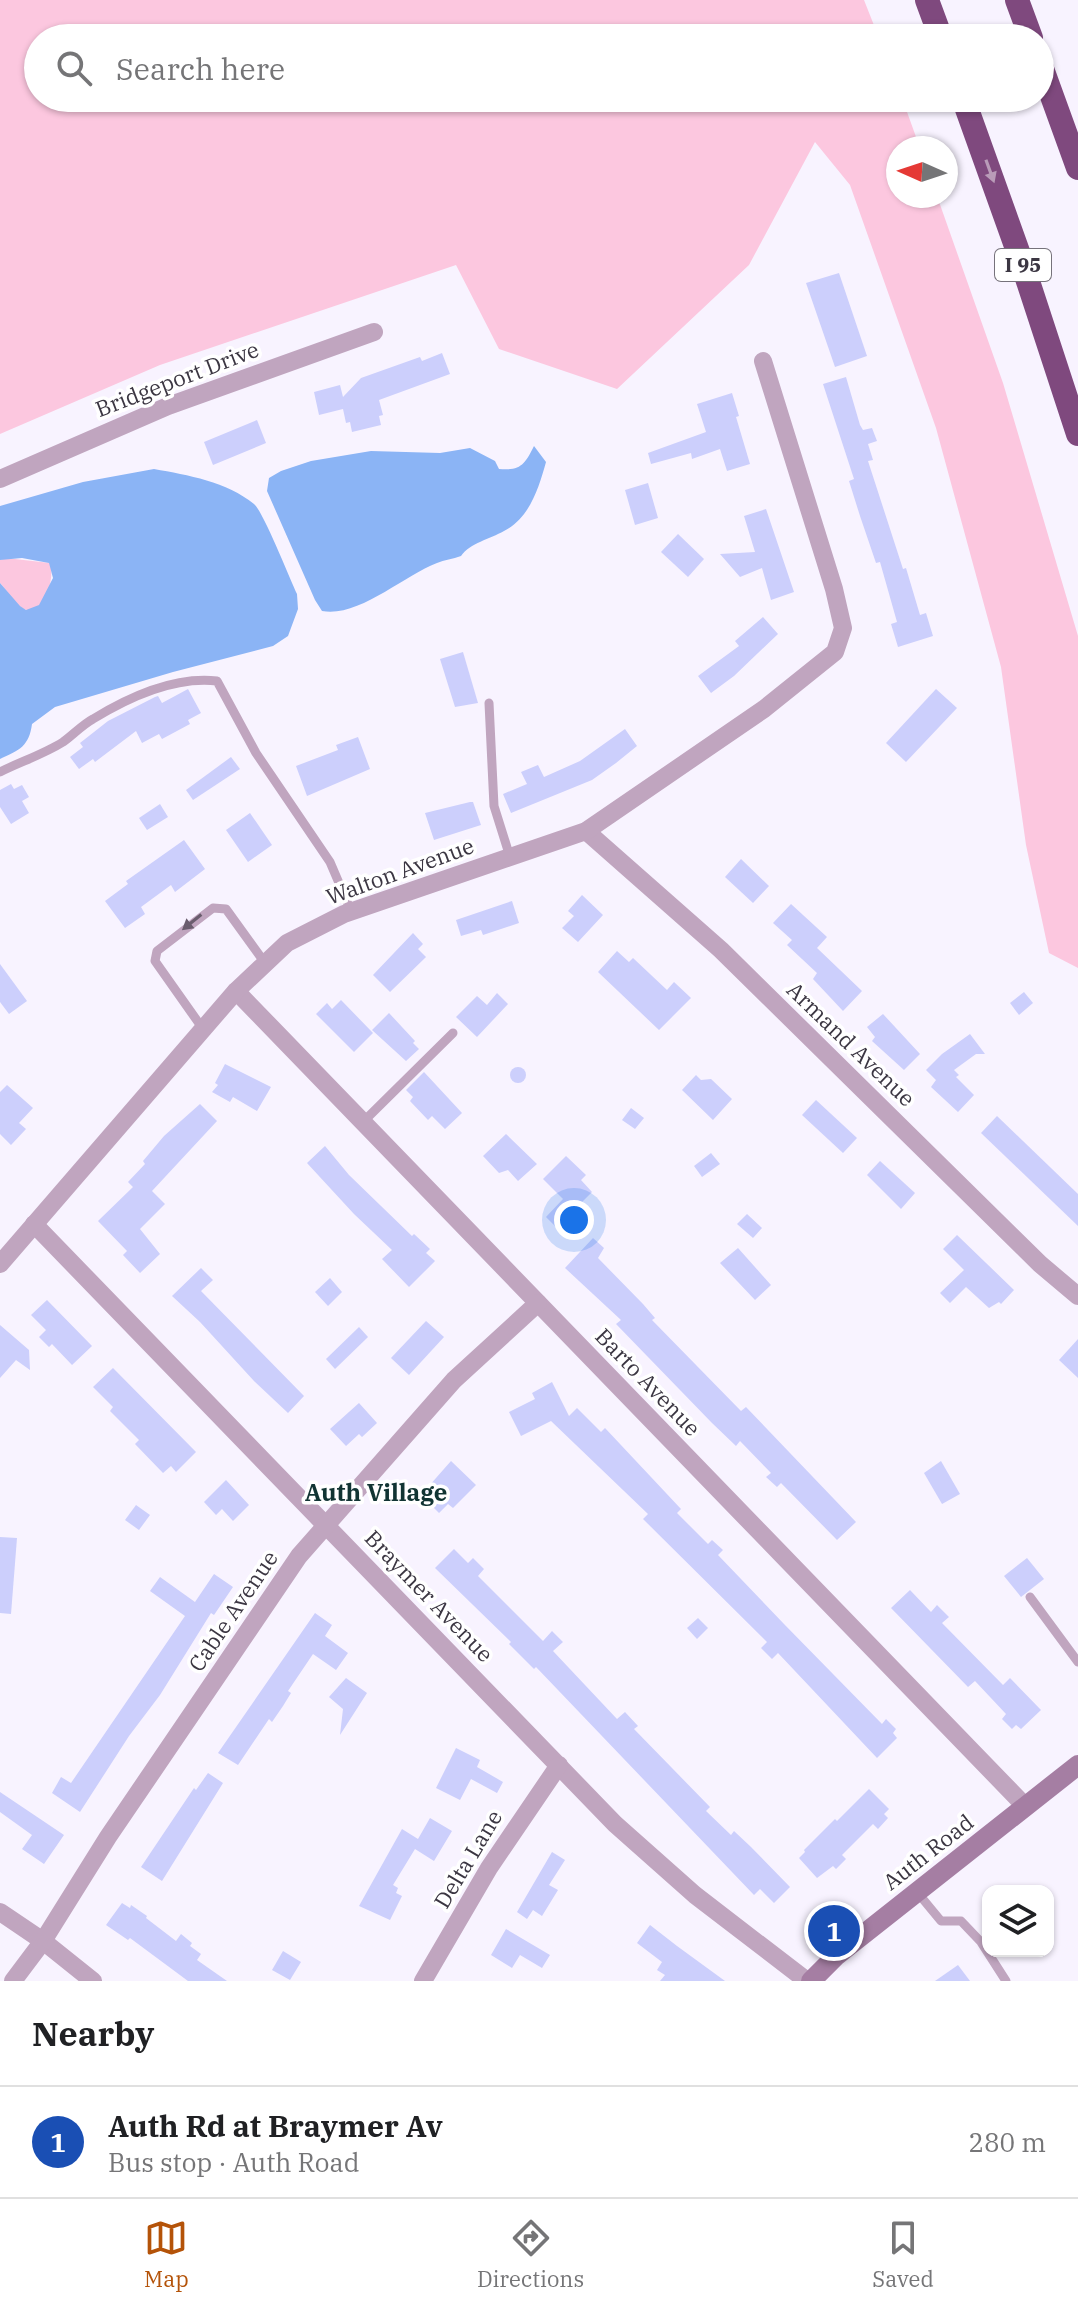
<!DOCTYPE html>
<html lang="en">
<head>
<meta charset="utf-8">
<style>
	:root { --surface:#fff; --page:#f6f6f6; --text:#202124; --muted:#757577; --line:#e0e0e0; --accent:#b45309 }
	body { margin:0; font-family:"IBM Plex Serif",serif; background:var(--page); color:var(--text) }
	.controls { position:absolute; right:24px; bottom:24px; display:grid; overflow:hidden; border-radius:16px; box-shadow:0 2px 6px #0004 }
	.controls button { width:72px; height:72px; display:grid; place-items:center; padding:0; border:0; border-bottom:2px solid var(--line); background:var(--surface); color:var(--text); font:40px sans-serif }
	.compass { position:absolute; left:886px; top:136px; width:72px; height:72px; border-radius:50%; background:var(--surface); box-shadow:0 2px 6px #0004; rotate:273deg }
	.you { position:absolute; left:574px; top:1220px; width:28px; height:28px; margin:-20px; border:6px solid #fff; border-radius:50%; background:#1a73e8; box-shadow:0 0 0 12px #1a73e833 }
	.badge { display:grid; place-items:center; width:52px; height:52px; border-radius:50%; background:var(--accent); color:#fff; font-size:26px; font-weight:700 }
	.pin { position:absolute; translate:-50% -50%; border:4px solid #fff; box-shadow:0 2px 8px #0006 }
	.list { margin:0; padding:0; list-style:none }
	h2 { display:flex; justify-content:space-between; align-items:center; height:104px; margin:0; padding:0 32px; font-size:34px }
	h2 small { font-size:26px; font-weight:400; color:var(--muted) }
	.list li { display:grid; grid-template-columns:52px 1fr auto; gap:24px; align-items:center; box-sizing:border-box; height:112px; padding:0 32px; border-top:2px solid var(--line) }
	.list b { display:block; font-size:30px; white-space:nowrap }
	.list p { margin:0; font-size:26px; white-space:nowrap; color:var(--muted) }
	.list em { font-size:26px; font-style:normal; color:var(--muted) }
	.icon { flex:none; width:44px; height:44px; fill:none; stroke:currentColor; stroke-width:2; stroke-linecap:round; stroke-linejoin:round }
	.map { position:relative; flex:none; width:1078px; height:1981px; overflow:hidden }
	.search { position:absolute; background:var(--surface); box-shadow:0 2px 6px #0004; left:24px; right:24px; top:24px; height:88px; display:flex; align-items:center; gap:20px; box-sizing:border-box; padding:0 28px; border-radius:44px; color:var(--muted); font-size:30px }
	.sheet { height:216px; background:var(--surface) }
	nav { display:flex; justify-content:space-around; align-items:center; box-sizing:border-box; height:112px; border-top:2px solid var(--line); background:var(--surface); font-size:22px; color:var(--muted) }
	nav a { display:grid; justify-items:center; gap:4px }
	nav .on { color:var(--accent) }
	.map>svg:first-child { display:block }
</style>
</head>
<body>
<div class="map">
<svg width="1078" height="1981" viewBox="0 0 1078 1981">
	<rect width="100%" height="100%" fill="#f8f3ff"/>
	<g fill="#fcc7df">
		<path d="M0,0H864L879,38H38V98H902L920,148H898V196H937L1003,383L1078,636V968L1049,953L1026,845L1001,667L936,428L850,185L815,142L749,265L617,389L499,349L456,265L160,365L0,434Z"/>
		<path d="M6,558L50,563C55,577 46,612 27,610C17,608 7,590 0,583V560Z"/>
	</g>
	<g fill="#8bb4f5">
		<path d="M534,446L546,462C539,487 530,518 504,531C490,539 470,543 461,556C453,559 444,560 437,563C403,576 358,618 322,611L315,600L267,491L269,478L281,471L311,461L371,451L440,453L470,448L495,461L499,469C521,471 525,464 534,446Z"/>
		<path d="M154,469C188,475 227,482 254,504C263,511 290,579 297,594L298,609L288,636L273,646L173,672L55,707L32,724C29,746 20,750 0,759V583L20,606L26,610L39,605L53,578L49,563L22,558L0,560V506L83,482Z"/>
	</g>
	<g fill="#cccffc">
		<path d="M839,273L867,356L835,367L806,283Z"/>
		<path d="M442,353L450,374L379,400L383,415L379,416L381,425L352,432L350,422L346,423L343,409L319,415L314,392L340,385L343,397L361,378L420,357L422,361Z"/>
		<path d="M846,377L860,425L863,430L872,428L877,441L868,444L873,460L868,461L903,569L906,568L920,615L926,613L933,636L898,647L891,624L897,622L880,562L876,563L860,516L849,481L854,479L823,384Z"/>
		<path d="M732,393L739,416L736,417L750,464L727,471L720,449L692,459L691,453L651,464L648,453L706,432L697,404Z"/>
		<path d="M257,420L266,443L213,465L204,442Z"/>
		<path d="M648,483L658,518L635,525L625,490Z"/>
		<path d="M766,509L794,592L771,600L762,568L740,577L720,554L755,552L744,516Z"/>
		<path d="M678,534L704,559L688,577L661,552Z"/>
		<path d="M763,617L778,634L734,676L711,693L698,676L739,646L735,641Z"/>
		<path d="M463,652L478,703L455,707L440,659Z"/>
		<path d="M188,689L201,713L188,720L190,724L162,739L159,734L142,743L136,731L95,762L93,759L79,769L70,757L83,747L80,743L108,721L155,697L158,696L162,703Z"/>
		<path d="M936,689L957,708L906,762L886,743Z"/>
		<path d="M625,729L637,746L616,763L592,780L511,813L503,794L527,784L521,772L538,765L544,777L580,761Z"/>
		<path d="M358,737L370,769L307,796L296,766L338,750L336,745Z"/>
		<path d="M231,757L240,769L193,800L186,790Z"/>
		<path d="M11,784L14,789L22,785L29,797L22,801L29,813L11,824L0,807V790Z"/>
		<path d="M470,802H473L481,825L434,840L425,813Z"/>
		<path d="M160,804L168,817L147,830L139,818Z"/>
		<path d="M250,813L272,845L248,862L226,830Z"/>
		<path d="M184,840L205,869L175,892L171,885L141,907L145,914L125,928L105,901L128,884L126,881Z"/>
		<path d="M741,859L769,886L753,903L725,877Z"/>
		<path d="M582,895L603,915L578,942L562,928L574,916L568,911Z"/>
		<path d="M512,901L519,923L483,935L481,930L461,936L456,920Z"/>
		<path d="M791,904L827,937L817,948L862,991L843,1011L813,979L817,973L787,945L792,940L773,923Z"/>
		<path d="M413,933L423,944L418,949L426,957L390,992L373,975Z"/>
		<path d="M617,951L629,962L633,958L667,990L674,982L691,998L659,1030L598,972Z"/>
		<path d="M0,964L27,1001L9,1014L0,1002Z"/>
		<path d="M1024,992L1033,1003L1019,1015L1010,1003Z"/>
		<path d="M497,993L508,1004L477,1037L456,1017L477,996L487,1005Z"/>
		<path d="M341,1000L373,1033L354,1052L316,1014L327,1003L332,1009Z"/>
		<path d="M389,1013L415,1041L413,1043L419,1049L406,1061L372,1030Z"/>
		<path d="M883,1014L920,1054L904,1070L872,1041L875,1037L867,1027Z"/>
		<path d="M970,1034L985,1054H976L954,1070L959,1075L956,1077L974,1095L958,1112L931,1087L936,1080L926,1070L942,1054Z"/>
		<path d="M225,1064L271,1087L257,1111L233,1097L230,1102L212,1092L218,1085L215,1083Z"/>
		<circle cx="518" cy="1075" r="8"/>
		<path d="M424,1072L462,1113L445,1129L432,1116L428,1120L410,1101L413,1097L406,1090Z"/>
		<path d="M696,1075L701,1080L711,1079L732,1099L713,1120L682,1090Z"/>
		<path d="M7,1085L33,1108L19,1123L26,1129L11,1145L0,1134V1092Z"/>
		<path d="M816,1100L857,1138L843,1153L802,1115Z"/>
		<path d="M200,1104L217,1121L152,1191L165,1204L140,1229L160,1254L140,1273L123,1255L127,1251L98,1221L133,1187L128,1182L145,1164L143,1161L164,1136Z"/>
		<path d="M631,1108L644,1118L635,1129L622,1120Z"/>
		<path d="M997,1116L1078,1194V1226L981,1133Z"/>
		<path d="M506,1134L537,1164L518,1181L508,1170L499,1173L483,1156Z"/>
		<path d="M325,1146L349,1175L412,1236L414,1234L430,1249L426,1253L435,1261L409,1287L382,1259L392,1250L354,1214L307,1163Z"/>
		<path d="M711,1153L720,1164L702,1177L694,1166Z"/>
		<path d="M566,1156L586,1175L581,1180L592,1192L581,1203L583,1206L573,1215L576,1217L561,1232L546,1217L563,1199L543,1179Z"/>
		<path d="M880,1161L915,1193L901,1209L867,1175Z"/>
		<path d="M747,1214L762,1228L753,1238L737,1224Z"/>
		<path d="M957,1235L1014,1290L1001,1304L999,1302L989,1308L966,1287L950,1303L940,1293L964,1270L943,1249Z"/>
		<path d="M593,1238L604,1248L598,1258L643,1304L655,1318L652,1320L741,1411L746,1407L856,1522L837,1540L781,1483L777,1487L766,1477L771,1473L740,1441L736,1446L712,1423L616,1324L621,1320L565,1268Z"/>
		<path d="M738,1248L771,1285L755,1300L720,1263Z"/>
		<path d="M201,1268L213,1280L201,1291L304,1396L288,1413L254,1381L200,1322L172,1296Z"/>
		<path d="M330,1278L342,1292L328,1306L315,1292Z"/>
		<path d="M47,1300L92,1346L72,1365L52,1344L49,1347L39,1337L46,1330L31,1315Z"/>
		<path d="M426,1321L444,1337L409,1375L391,1358Z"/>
		<path d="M0,1325L29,1350L30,1370L16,1360L0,1378Z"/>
		<path d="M359,1327L368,1337L335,1369L326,1359Z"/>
		<path d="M1078,1339V1378L1059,1360Z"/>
		<path d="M113,1368L196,1452L176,1472L171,1466L163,1473L135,1444L139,1440L110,1411L113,1407L93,1387Z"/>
		<path d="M552,1382L569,1416L577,1408L601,1432L605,1428L681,1509L677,1513L708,1544L712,1540L723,1550L718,1555L784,1624L882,1724L886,1719L896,1729L893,1733L897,1738L877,1758L778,1653L772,1659L761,1648L767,1642L643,1519L648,1514L551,1421L521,1436L509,1412L535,1399L532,1393Z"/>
		<path d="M359,1403L377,1423L362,1437L359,1434L346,1446L330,1429Z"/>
		<path d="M451,1461L476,1485L453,1508L448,1504L439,1513L421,1495Z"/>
		<path d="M941,1461L960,1494L942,1504L924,1473Z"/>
		<path d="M226,1480L249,1505L233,1521L222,1509L216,1515L204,1502Z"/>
		<path d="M136,1505L150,1515L139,1530L125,1520Z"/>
		<path d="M0,1537L17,1538L11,1614L0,1613Z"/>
		<path d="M454,1549L468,1563L473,1558L484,1569L478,1576L543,1641L552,1631L563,1642L553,1651L617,1719L625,1712L638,1726L634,1729L710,1807L706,1811L731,1835L734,1831L751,1847L790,1887L774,1903L760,1889L754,1895L536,1667L534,1669L509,1644L511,1642L435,1568Z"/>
		<path d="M1027,1558L1044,1579L1021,1597L1004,1576Z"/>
		<path d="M214,1574L233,1587L214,1615L211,1613L160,1695L129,1736L80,1812L52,1793L61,1777L71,1783L185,1616L150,1591L160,1577L195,1602Z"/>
		<path d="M910,1590L931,1612L937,1605L949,1617L942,1623L1003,1685L1010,1678L1041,1710L1021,1729L1016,1725L1012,1729L1002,1719L1006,1714L975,1681L968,1687L891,1608Z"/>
		<path d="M315,1613L332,1625L325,1636L348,1653L336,1670L313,1654L288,1691L291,1693L283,1706L272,1722L269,1719L238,1765L218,1753Z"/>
		<path d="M698,1618L708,1628L697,1639L687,1628Z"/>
		<path d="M346,1678L367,1693L340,1735L343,1709L329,1697Z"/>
		<path d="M456,1748L480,1760L477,1767L503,1782L497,1793L471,1779L460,1800L436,1788Z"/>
		<path d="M208,1773L223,1783L162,1881L141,1867L194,1788L196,1790Z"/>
		<path d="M869,1789L889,1809L884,1814L888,1818L878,1829L873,1824L842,1855L846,1859L836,1869L833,1866L817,1878L799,1858L805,1852L804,1850L835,1819L837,1821Z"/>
		<path d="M0,1792L64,1835L44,1864L22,1849L32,1835L0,1812Z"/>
		<path d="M430,1818L452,1831L434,1861L415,1849L393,1885L398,1888L396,1893L402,1896L390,1920L359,1906L402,1829L418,1839Z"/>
		<path d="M552,1852L565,1860L549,1885L558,1890L542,1916L533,1910L527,1919L517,1912Z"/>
		<path d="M122,1903L130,1908L131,1905L147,1916L146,1918L176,1941L181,1934L192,1943L190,1946L201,1954L197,1960L227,1981H188L130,1938L128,1940L106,1925Z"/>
		<path d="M650,1925L677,1946L725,1981H660L665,1975L657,1970L662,1962L637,1943Z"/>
		<path d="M506,1929L550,1955L542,1968L520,1955L512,1968L491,1955Z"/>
		<path d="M283,1951L301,1962L290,1980L272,1970Z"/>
		<path d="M958,1965L970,1981H935Z"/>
	</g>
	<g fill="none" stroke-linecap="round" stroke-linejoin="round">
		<g stroke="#c0a5bf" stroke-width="9">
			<path d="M489,703L494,806L510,857"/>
			<path d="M0,772C20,762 44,754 63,742C73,735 82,725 93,719C129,697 174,676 217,681L256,753L330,862L351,911"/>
			<path d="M203,1029L155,961L157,951L213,908L226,909L265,963"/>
			<path d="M364,1121L453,1033"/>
			<path d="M1030,1597L1078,1662"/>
			<path d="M917,1892L941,1921H961L981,1942L1006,1981"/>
		</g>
		<g stroke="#c0a5bf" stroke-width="18">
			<path d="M0,479L168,406L374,332"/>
			<path d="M586,831L721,950L1040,1264L1078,1296"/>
			<path d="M236,991L1025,1806"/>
			<path d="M34,1224L615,1824L695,1895L807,1981"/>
			<path d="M0,1264L236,991L287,943L344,914L586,831L764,709L835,652L843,628L834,589L763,361"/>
			<path d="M0,1912L43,1941L93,1981"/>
			<path d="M13,1981L43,1941L108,1837L299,1556L454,1380L538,1303"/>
			<path d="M423,1981L489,1868L559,1765"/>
		</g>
		<path stroke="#a57ea3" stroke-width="20" d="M811,1981L836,1956L1078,1765"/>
		<g stroke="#7f497e" stroke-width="24">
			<path d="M927,0L941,38"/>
			<path d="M1017,0L1031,38"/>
			<path d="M1040,63L1078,168"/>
			<path d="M963,98L1021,260L1078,434"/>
		</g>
	</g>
	<defs><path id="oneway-solid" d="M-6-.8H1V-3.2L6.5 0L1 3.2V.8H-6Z" transform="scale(2)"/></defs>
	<use fill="#b99bb8" href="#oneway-solid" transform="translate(990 171) rotate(70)"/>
	<use fill="#6a5d6e" href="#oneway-solid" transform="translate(192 922) rotate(141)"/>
	<g text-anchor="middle" stroke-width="7" stroke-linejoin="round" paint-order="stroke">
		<rect fill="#fff" stroke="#76727b" stroke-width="2" x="995" y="249" width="56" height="32" rx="6"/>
		<g font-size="20" font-weight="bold" fill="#3b3642">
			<text x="1023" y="272">I 95</text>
		</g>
		<g font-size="22" fill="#3b3642" stroke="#fff">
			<text transform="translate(177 379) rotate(-21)" y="8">Bridgeport Drive</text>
			<text transform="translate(400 871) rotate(-20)" y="8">Walton Avenue</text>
			<text transform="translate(851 1044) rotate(44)" y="8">Armand Avenue</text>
			<text transform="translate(648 1382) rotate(46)" y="8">Barto Avenue</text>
			<text transform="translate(429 1596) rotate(46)" y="8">Braymer Avenue</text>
			<text transform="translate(233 1611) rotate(-56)" y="8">Cable Avenue</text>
			<text transform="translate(928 1852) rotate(-38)" y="8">Auth Road</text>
			<text transform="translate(468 1859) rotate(-59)" y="8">Delta Lane</text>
		</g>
		<g font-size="24" font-weight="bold" fill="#113433" stroke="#fff">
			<text x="376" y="1501">Auth Village</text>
		</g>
	</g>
</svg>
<div class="controls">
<button><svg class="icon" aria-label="layers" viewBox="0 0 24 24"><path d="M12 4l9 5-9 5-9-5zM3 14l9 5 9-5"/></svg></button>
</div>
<svg class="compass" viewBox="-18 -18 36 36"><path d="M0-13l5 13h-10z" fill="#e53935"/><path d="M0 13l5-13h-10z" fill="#757577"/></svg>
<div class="you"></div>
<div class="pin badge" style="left:834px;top:1931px;background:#1a4fb4">1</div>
<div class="search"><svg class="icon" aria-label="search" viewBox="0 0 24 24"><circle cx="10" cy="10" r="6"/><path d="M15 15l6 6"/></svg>Search here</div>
</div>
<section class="sheet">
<h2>Nearby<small></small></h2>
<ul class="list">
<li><span class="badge" style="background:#1a4fb4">1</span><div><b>Auth Rd at Braymer Av</b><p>Bus stop · Auth Road</p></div><em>280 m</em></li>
</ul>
</section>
<nav>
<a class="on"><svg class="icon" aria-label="map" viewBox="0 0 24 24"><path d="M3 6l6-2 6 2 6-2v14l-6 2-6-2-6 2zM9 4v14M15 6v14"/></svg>Map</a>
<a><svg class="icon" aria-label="directions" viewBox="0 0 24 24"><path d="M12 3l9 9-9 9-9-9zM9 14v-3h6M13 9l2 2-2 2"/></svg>Directions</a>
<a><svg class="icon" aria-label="saved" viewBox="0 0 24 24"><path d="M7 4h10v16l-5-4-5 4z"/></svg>Saved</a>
</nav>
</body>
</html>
